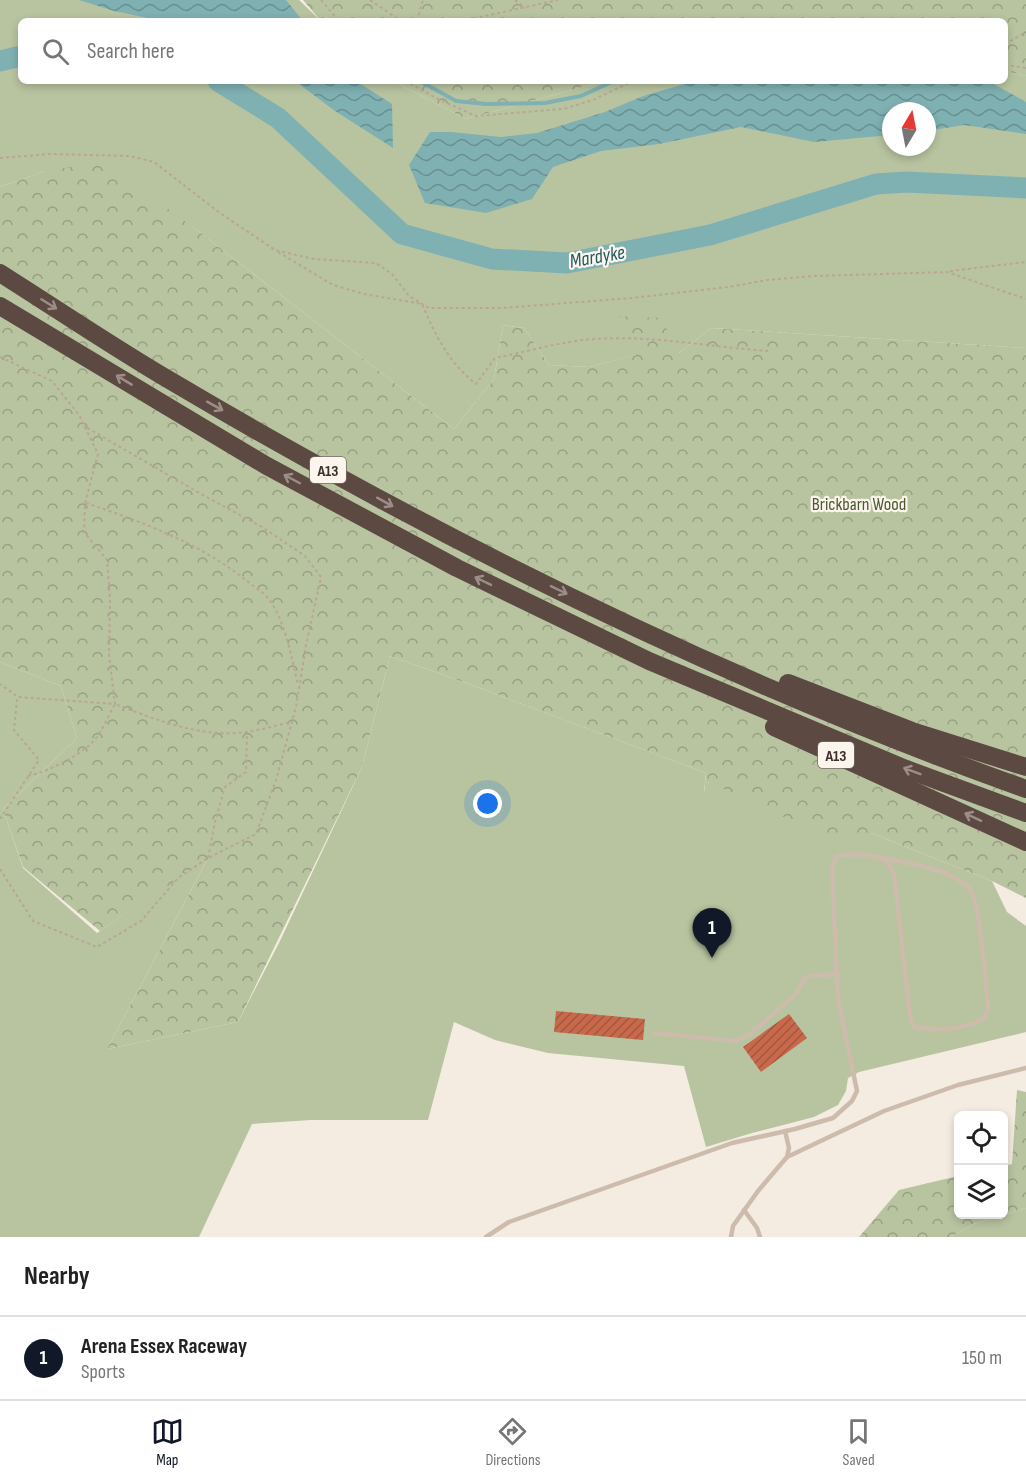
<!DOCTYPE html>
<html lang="en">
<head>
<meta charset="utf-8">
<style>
	:root { --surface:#fff; --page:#f2f2f2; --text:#222; --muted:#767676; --line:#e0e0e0; --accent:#111827 }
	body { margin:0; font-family:"Sofia Sans Condensed",sans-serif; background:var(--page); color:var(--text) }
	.controls { position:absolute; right:18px; bottom:18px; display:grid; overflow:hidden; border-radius:9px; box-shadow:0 3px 9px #0003 }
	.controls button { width:54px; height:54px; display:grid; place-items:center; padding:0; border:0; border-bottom:2px solid var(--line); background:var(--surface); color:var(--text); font:30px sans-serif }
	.compass { position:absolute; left:882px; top:102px; width:54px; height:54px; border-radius:50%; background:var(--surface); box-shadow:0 3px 9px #0003; rotate:10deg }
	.you { position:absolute; left:488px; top:804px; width:21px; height:21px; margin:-15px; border:4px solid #fff; border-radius:50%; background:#1a73e8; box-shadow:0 0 0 9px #1a73e833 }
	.badge { display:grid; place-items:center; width:39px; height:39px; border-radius:50%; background:var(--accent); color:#fff; font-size:20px; font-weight:700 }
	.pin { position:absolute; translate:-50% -50px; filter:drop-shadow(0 2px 3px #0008) }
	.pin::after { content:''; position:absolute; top:32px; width:21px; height:18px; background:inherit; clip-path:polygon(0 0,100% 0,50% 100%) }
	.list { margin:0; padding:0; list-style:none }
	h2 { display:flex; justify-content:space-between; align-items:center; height:78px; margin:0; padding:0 24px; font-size:26px }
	h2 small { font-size:20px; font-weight:400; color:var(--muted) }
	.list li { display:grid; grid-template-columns:39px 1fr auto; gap:18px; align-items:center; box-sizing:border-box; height:84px; padding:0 24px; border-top:2px solid var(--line) }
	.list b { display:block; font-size:22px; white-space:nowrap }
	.list p { margin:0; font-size:20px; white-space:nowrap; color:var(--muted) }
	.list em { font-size:20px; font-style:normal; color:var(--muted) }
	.icon { flex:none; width:33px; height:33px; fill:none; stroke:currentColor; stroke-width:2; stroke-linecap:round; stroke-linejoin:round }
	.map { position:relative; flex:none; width:1026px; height:1237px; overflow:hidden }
	.search { position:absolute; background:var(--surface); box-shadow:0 3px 9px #0003; left:18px; right:18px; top:18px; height:66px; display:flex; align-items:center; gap:15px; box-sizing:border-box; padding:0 21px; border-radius:9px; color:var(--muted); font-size:22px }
	.sheet { height:162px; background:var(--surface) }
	nav { display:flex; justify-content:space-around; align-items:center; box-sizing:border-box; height:84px; border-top:2px solid var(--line); background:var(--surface); font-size:16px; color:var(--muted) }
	nav a { display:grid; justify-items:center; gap:3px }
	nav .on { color:var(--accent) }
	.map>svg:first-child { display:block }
</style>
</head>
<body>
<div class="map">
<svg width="1026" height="1237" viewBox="0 0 1026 1237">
	<defs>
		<pattern id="forest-crowns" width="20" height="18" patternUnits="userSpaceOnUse" patternTransform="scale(1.5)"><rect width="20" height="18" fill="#b8c4a0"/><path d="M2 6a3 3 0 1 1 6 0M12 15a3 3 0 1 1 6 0" fill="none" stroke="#97a083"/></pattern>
		<pattern id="water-waves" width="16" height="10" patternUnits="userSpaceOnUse" patternTransform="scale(1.5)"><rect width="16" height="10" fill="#7fb0b2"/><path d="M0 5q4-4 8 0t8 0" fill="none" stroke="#699091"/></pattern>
		<pattern id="building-hatch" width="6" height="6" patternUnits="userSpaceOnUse" patternTransform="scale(1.5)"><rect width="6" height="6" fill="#c8694b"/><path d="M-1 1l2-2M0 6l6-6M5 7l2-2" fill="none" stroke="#a4573f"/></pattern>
	</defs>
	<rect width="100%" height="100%" fill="#f4ebe1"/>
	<g fill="#b8c4a0" fill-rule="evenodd">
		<path d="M0,0H299L321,21H21V81H393L466,119L605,81H1005V71L1026,76V348L711,328L679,353L620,316L637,355L589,367L549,365L524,328L503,325L494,379L454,429L193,227L45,171L0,187ZM891,111H927V147H891Z"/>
		<path d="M390,656L469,684L706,773L704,792L709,782L871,833L992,881L1007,912L1026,926V1032L859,1072L848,1078L846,1091L838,1105L814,1117L752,1133L706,1147L684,1066L548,1053L495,1040L454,1022L428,1120H311L252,1124L199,1237H0V662L61,686L77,738L3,809L23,868L97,933L208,858L107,1049L238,1022L280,941L362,767Z"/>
		<path d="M1026,1208V1237H951L974,1224Z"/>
	</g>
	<g fill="url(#forest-crowns)">
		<path d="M303,0H1026V76L1005,71V21H321Z"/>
		<path d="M393,81H605L466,119Z"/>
		<path d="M103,162L193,227L454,429L494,379L503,325L524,328L549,365L589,367L636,355L619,316L661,318L679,353L711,328L1026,348V898L992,881L871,833L820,834L709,782L704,795L706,773L469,684L390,656L362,767L238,1022L107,1049L207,860L100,931L23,867L3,809L77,738L61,686L0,662V187L45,171Z"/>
		<path d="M1017,1090L1026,1092V1208L974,1224L951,1237H859L899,1190L958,1176V1214H1004V1166L1012,1164Z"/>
	</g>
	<g fill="url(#water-waves)">
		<path d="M79,0H286L303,21H162L114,11Z"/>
		<path d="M295,81H356L392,104L393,148L335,111Z"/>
		<path d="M695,81L990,82L1026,102V134L964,125L927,131V111H891V135L814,142L741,127L659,144L601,151L553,167L532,199L486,213L425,203L409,165L430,132H451L501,137L537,133L605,112L643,96Z"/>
	</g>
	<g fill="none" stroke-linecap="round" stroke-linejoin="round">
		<path stroke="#7fb0b2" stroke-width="4" d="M420,81L456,101L486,104L545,103L581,96L614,81"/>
		<g stroke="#7fb0b2" stroke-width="21">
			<path d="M0,61L21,56"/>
			<path d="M218,81L278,118L402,234L492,259L567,263L710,235L876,184L907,182L1026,188"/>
		</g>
	</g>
	<g fill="url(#building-hatch)">
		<path d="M556,1011L645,1019L643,1040L554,1032Z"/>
		<path d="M789,1014L807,1038L761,1072L743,1047Z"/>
	</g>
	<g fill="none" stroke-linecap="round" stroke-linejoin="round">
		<g stroke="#b9a596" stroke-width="2" stroke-dasharray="3 3" stroke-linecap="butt">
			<path d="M321,0L339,21"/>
			<path d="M370,0L401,21"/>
			<path d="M515,0L525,8"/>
			<path d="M417,21L423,0"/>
			<path d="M462,21L558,0"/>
			<path d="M706,21L714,18L717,21"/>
			<path d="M1005,44L1026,32"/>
			<path d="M1005,65L1026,68"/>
			<path d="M405,81L438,99L476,116L563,109L593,100L633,81"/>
			<path d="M0,158L51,154L130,156L154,162L220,213L275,250L314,259L376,263L392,274L409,296L429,308H502L632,298L728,287L767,280L815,276L947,272L1026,299"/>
			<path d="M278,252L333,285L364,294L422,304C436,336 448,362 476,384L495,358C526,352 562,341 594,339C652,335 710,347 768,351"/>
			<path d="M950,271L1026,262"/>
			<path d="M0,357L52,381L79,415L98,454L85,503L84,532L107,560L110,599L109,655L115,704L18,697L0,684"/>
			<path d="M86,503C142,522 200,543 247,581C253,586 263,592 268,598C285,619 292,660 298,685"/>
			<path d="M28,776C49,771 83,755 97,737C104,727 109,714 115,704C157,720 200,738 246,732C261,730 277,725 292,722"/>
			<path d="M0,819L39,760L14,730L17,699"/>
			<path d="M208,858L215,822L225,787L246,772L247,733"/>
			<path d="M0,869L33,921L97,947L141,921L178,878L208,858L256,834L276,780L296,707L306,645L321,577L305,556L262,527L201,494L84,426"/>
		</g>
		<g stroke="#cdbbac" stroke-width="4.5">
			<path d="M653,1033L736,1041L749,1035L796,994L804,979L808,976L837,974"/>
			<path d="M787,1157L884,1111L958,1085L1026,1068"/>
			<path d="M744,1210L757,1228L760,1237"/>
			<path d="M486,1237L509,1222L732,1143L795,1129L833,1118L852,1101L857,1091L838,999L832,868L836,856C849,854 874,853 885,861C889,864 892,870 894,874L910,1016L914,1027C936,1031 965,1030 985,1018L988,1007C986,985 980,902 970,889C954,868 891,860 866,855"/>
			<path d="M731,1237L733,1226L758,1191L787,1157L789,1148L785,1131"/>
		</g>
		<g stroke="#5c4a42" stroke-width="18">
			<path d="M0,273C57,309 113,347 171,381C443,542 728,683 1026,789"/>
			<path d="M0,306L267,466L457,568L649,661L906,769L1026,813"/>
			<path d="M788,683L912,731L1026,767"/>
			<path d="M774,727L1026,842"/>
		</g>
	</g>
	<defs><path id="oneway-shaft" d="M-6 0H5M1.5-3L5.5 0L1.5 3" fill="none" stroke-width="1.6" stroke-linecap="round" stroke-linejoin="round" transform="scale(1.5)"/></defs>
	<g stroke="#9c8e87">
		<use href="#oneway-shaft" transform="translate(49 304) rotate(32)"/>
		<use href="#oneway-shaft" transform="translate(124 380) rotate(-149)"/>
		<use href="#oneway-shaft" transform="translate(215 406) rotate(29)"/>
		<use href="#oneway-shaft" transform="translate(292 479) rotate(-152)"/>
		<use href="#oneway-shaft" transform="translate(385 502) rotate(29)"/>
		<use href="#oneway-shaft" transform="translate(483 581) rotate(-154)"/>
		<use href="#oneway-shaft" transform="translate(559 590) rotate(26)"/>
		<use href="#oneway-shaft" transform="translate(912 771) rotate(-159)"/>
		<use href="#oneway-shaft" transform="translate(973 817) rotate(-155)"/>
	</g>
	<g text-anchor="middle" stroke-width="4.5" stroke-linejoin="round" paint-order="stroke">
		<g fill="#fbf5ee" stroke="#756b66" stroke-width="1.5">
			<rect x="310" y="457" width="36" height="26" rx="4.5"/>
			<rect x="818" y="742" width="36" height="26" rx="4.5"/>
		</g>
		<g font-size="16" font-weight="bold" fill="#3b302b">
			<text x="328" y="476">A13</text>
			<text x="836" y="761">A13</text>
		</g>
		<g font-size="18" fill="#4a5a2e" stroke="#fbf5ee">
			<text x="859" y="510">Brickbarn Wood</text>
		</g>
		<g font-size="20" font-style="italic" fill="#1f5a5e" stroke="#fbf5ee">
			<text transform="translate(597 256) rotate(-10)" y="7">Mardyke</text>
		</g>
	</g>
</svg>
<div class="controls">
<button><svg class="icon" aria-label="locate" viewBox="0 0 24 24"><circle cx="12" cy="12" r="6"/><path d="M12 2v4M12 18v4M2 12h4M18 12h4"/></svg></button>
<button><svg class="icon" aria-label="layers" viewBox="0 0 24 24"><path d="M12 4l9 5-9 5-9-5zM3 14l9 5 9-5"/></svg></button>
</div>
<svg class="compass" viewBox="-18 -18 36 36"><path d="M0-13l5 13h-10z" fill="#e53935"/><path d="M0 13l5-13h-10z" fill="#767676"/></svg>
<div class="you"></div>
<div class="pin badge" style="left:712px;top:958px">1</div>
<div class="search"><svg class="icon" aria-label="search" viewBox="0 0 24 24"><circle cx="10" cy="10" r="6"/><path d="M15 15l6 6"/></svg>Search here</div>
</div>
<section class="sheet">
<h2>Nearby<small></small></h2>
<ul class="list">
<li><span class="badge">1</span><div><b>Arena Essex Raceway</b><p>Sports</p></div><em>150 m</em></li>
</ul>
</section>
<nav>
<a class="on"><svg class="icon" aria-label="map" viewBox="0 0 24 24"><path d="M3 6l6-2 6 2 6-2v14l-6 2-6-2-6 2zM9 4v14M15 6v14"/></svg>Map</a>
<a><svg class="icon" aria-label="directions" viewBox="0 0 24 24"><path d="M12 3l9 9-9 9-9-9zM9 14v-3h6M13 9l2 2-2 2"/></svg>Directions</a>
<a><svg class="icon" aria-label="saved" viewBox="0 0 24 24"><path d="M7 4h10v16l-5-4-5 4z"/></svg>Saved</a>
</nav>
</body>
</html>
